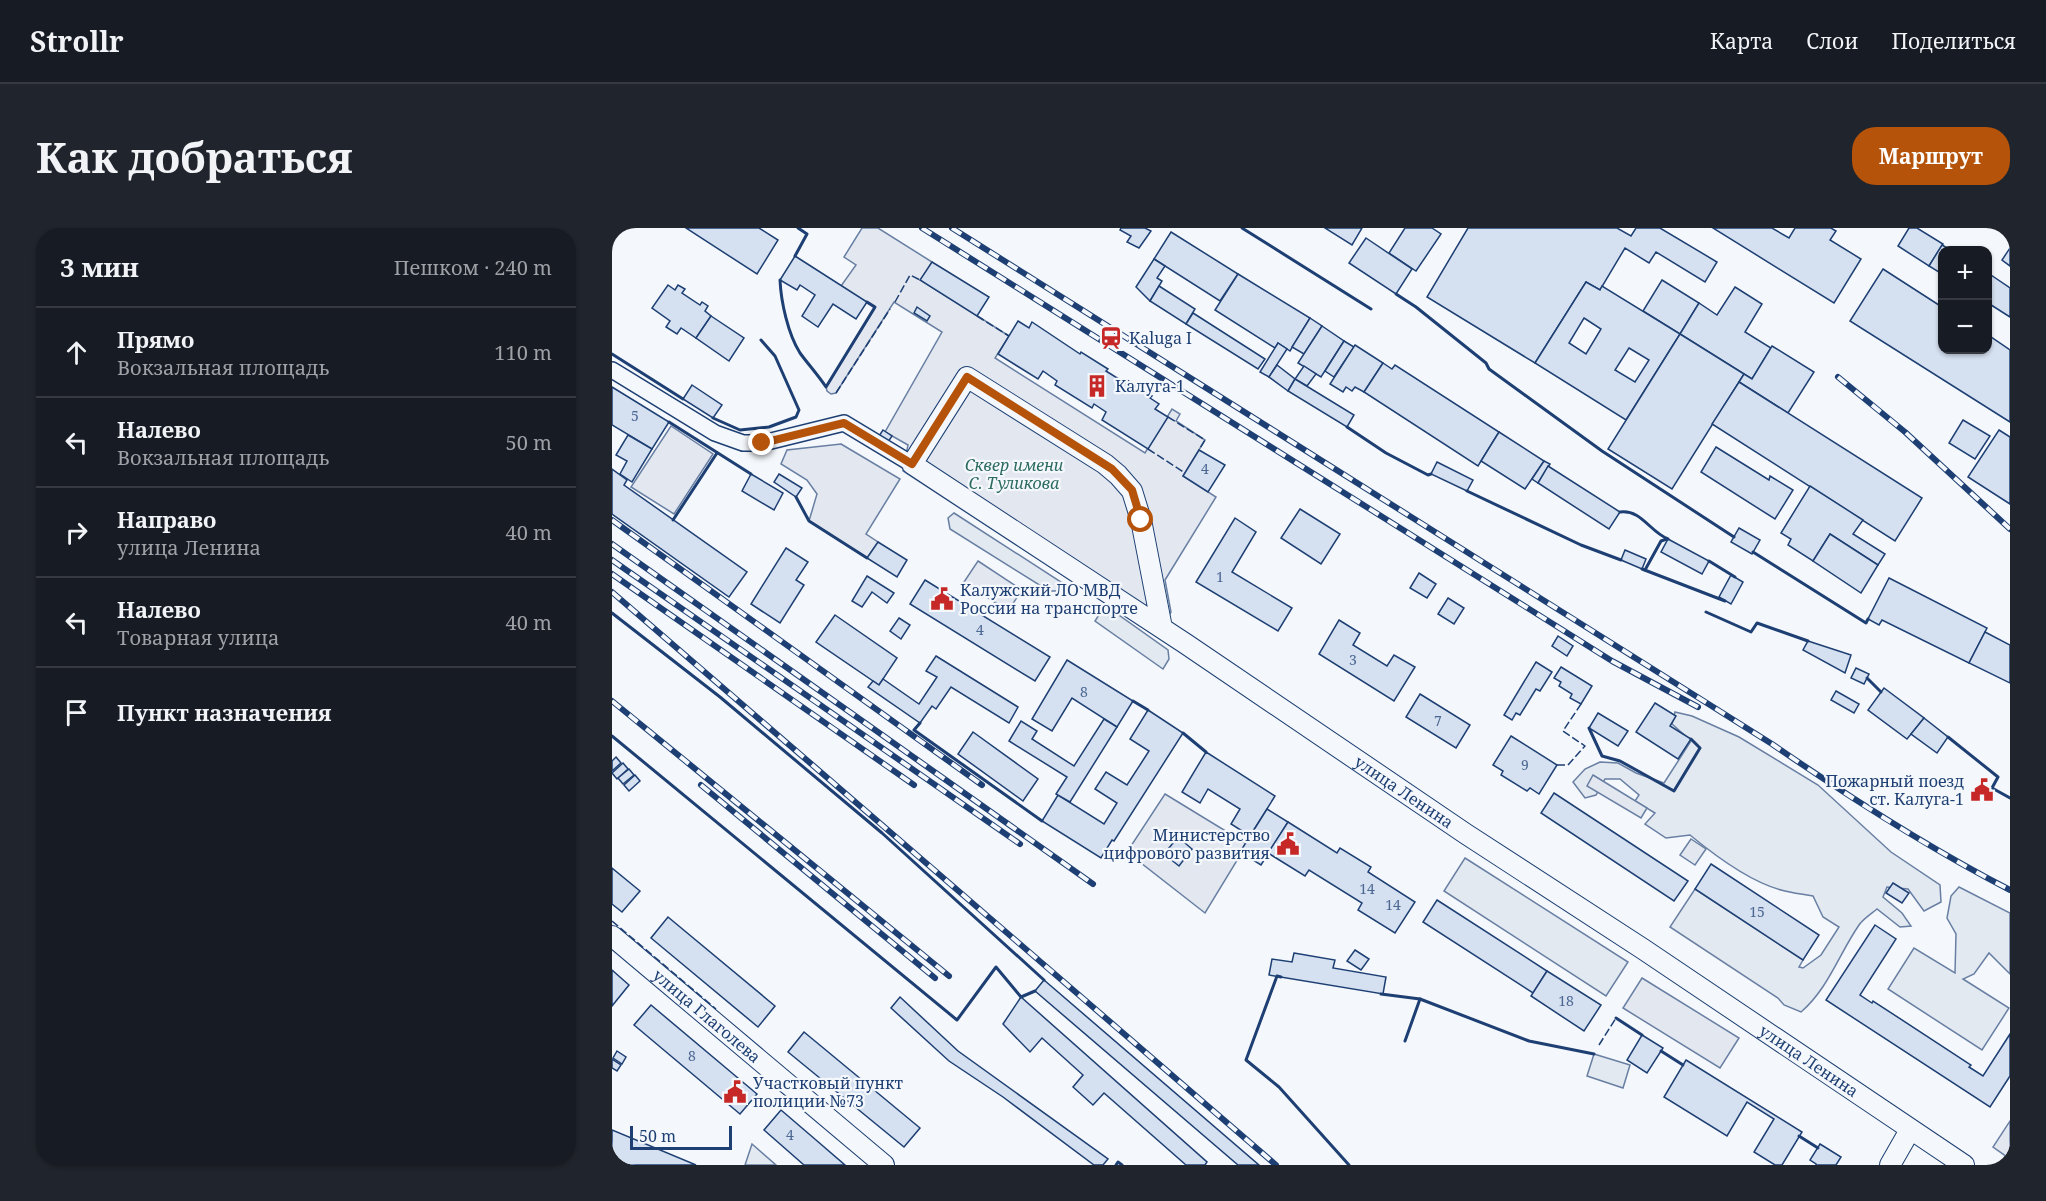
<!DOCTYPE html>
<html lang="ru">
<head>
<meta charset="utf-8">
<style>
	:root { --surface:#171b24; --page:#20242c; --text:#f1f3f6; --muted:#9ea1a6; --line:#363941; --accent:#b45309 }
	body { margin:0; font-family:"Noto Serif",serif; background:var(--page); color:var(--text) }
	.controls { position:absolute; right:18px; top:18px; display:grid; overflow:hidden; border-radius:12px; box-shadow:0 2px 4px #0004 }
	.controls button { width:54px; height:54px; display:grid; place-items:center; padding:0; border:0; border-bottom:2px solid var(--line); background:var(--surface); color:var(--text); font:30px sans-serif }
	.scale { position:absolute; left:18px; bottom:15px; width:102px; box-sizing:border-box; padding-left:6px; border:3px solid #1d3f73; border-top:0; font-size:16px; line-height:21px; white-space:nowrap; color:#1d3f73; -webkit-text-stroke:4px #f4f7fb; paint-order:stroke }
	.stop { position:absolute; width:18px; height:18px; margin:-14px; border:4px solid #b45309; border-radius:50%; background:#fff }
	.stop.end { background:#b45309; border-color:#fff; box-shadow:0 2px 6px #0008 }
	.list { margin:0; padding:0; list-style:none }
	h2 { display:flex; justify-content:space-between; align-items:center; height:78px; margin:0; padding:0 24px; font-size:26px }
	h2 small { font-size:20px; font-weight:400; color:var(--muted) }
	.list li { display:grid; grid-template-columns:39px 1fr auto; gap:18px; align-items:center; box-sizing:border-box; height:90px; padding:0 24px; border-top:2px solid var(--line) }
	.list b { display:block; font-size:22px; white-space:nowrap }
	.list p { margin:0; font-size:20px; white-space:nowrap; color:var(--muted) }
	.list em { font-size:20px; font-style:normal; color:var(--muted) }
	.icon { flex:none; width:33px; height:33px; fill:none; stroke:currentColor; stroke-width:2; stroke-linecap:round; stroke-linejoin:round }
	.map { position:relative; flex:none; width:1398px; height:937px; overflow:hidden; border-radius:24px }
	header { display:flex; align-items:center; gap:36px; box-sizing:border-box; height:84px; padding:0 30px; background:var(--surface); border-bottom:2px solid var(--line) }
	header strong { font-size:28px }
	nav { display:flex; gap:33px; margin-inline-start:auto; font-size:21px }
	.intro { display:flex; align-items:center; justify-content:space-between; box-sizing:border-box; height:144px; padding:0 36px }
	h1 { margin:0; font-size:42px }
	.button { padding:15px 27px; border-radius:24px; background:var(--accent); color:#fff; font-size:21px; font-weight:700 }
	main { display:flex; gap:36px; padding:0 36px }
	aside { flex:1; background:var(--surface); border-radius:24px; box-shadow:0 2px 4px #0004 }
	.map>svg:first-child { display:block }
</style>
</head>
<body>
<header>
<strong>Strollr</strong>
<nav><a>Карта</a><a>Слои</a><a>Поделиться</a></nav>
</header>
<div class="intro"><h1>Как добраться</h1><a class="button">Маршрут</a></div>
<main>
<aside>
<h2>3 мин<small>Пешком · 240 m</small></h2>
<ul class="list">
<li><svg class="icon" aria-label="ahead" viewBox="0 0 24 24"><path d="M12 20V5M6 11l6-6 6 6"/></svg><div><b>Прямо</b><p>Вокзальная площадь</p></div><em>110 m</em></li>
<li><svg class="icon" aria-label="left" viewBox="0 0 24 24"><path d="M17 20v-9H6M10 6l-5 5 5 5"/></svg><div><b>Налево</b><p>Вокзальная площадь</p></div><em>50 m</em></li>
<li><svg class="icon" aria-label="right" viewBox="0 0 24 24"><path d="M7 20v-9h11M14 6l5 5-5 5"/></svg><div><b>Направо</b><p>улица Ленина</p></div><em>40 m</em></li>
<li><svg class="icon" aria-label="left" viewBox="0 0 24 24"><path d="M17 20v-9H6M10 6l-5 5 5 5"/></svg><div><b>Налево</b><p>Товарная улица</p></div><em>40 m</em></li>
<li><svg class="icon" aria-label="arrive" viewBox="0 0 24 24"><path d="M6 21V4h12l-3 4 3 4H6"/></svg><div><b>Пункт назначения</b></div></li>
</ul>
</aside>
<div class="map">
<svg width="1398" height="937" viewBox="0 0 1398 937">
	<rect width="100%" height="100%" fill="#f4f7fb"/>
	<g fill="#e3e9f0" stroke="#687fa3" stroke-width="1.5">
		<path d="M342,285L449,354L446,363H437L338,301L336,290Z"/>
		<path d="M490,382L501,383L556,422L557,431L551,441L483,393Z"/>
		<path d="M1063,484L1080,488L1127,509L1206,557L1279,624L1328,657L1329,674L1312,683L1296,661L1275,659L1271,669L1290,685L1299,698L1288,699L1265,681C1259,686 1251,691 1247,697C1227,726 1216,761 1189,784L1172,777L1166,770L1058,699L1083,661L1191,732L1187,739L1191,740L1209,727L1227,699L1211,689L1201,668C1190,666 1179,665 1169,662C1139,654 1101,626 1078,607L1054,610L1033,596L1043,585L1023,573L1027,567L1008,551H993L984,567L973,570L961,554L973,541L988,534L1006,535L1024,545L1052,555L1079,513L1060,496Z"/>
		<path d="M853,630L1016,734L994,768L832,663Z"/>
		<path d="M1347,659L1398,685V746L1377,725L1362,746L1351,751L1397,780L1370,822L1276,761L1302,720L1343,745L1344,706L1335,690L1339,668Z"/>
		<path d="M982,826L1018,837L1011,860L975,848Z"/>
		<path d="M140,916L164,937H133Z"/>
	</g>
	<g fill="#e3e8f0" stroke="#687fa3" stroke-width="1.5">
		<path d="M250,0H266L320,34L309,52L397,108L383,130L533,225L560,181L568,186L564,193L593,212L571,248L604,269L553,352L559,384L544,408L291,243L296,217L273,204L330,104L282,74L224,165L219,166L215,163L214,159L263,80L229,58L244,37L232,29Z"/>
		<path d="M59,198L101,226L62,286L19,259Z"/>
		<path d="M229,216L288,251L254,306L266,314L255,330L197,293L205,266L195,252L169,236L175,222Z"/>
		<path d="M366,333L410,362L396,383L352,354Z"/>
		<path d="M981,547L1035,580L1029,590L975,558Z"/>
		<path d="M553,566L635,616L593,685L515,624Z"/>
		<path d="M1079,611L1094,621L1083,637L1068,627Z"/>
		<path d="M1030,750L1127,810L1108,840L1011,780Z"/>
		<path d="M1398,893V931L1381,919Z"/>
	</g>
	<g fill="#d5e0f0" stroke="#1d3f73" stroke-width="1.5" fill-rule="evenodd">
		<path d="M74,0H147L166,12L145,46Z"/>
		<path d="M509,0H533L539,3L527,20L515,14L519,8L508,2Z"/>
		<path d="M713,0H750L740,17Z"/>
		<path d="M793,0H820L829,6L804,43L777,25Z"/>
		<path d="M856,0H1005L1019,8L1024,0H1048L1105,34L1093,54L1044,24L1037,35L1013,20L988,62L974,54L923,135L815,69Z"/>
		<path d="M1101,0H1160L1177,10L1183,0H1219L1224,3L1218,12L1249,31L1222,75Z"/>
		<path d="M1297,0H1305L1331,16L1317,38L1286,18Z"/>
		<path d="M559,4L626,46L608,73L542,31Z"/>
		<path d="M754,10L800,41L784,66L737,35Z"/>
		<path d="M1330,17L1339,22H1330V46L1317,38Z"/>
		<path d="M1398,20V38L1390,32Z"/>
		<path d="M183,28L255,74L244,91L221,76L206,99L190,88L203,67L188,57L185,62L168,52Z"/>
		<path d="M542,31L553,38L545,50L550,53L538,73L524,59Z"/>
		<path d="M320,34L377,69L365,88L308,52Z"/>
		<path d="M1271,41L1330,79V122H1376V107L1398,122V194L1238,93Z"/>
		<path d="M1376,45L1398,60V89L1376,75Z"/>
		<path d="M626,46L698,90L678,123L666,115L663,120L603,82Z"/>
		<path d="M1050,52L1087,75L1068,106L1031,83Z"/>
		<path d="M974,54L988,62L990,58L1068,106L1014,192L923,135ZM972,90L989,101L974,126L957,115ZM1017,120L1037,132L1023,154L1003,142Z"/>
		<path d="M56,57L63,62L66,57L73,61L70,65L88,77L90,74L96,78L93,83L99,88L84,110L69,100L65,106L54,99L58,93L40,80Z"/>
		<path d="M547,58L583,81L574,96L538,73Z"/>
		<path d="M1123,59L1150,76L1133,104L1159,120L1140,151L1068,106L1087,75L1105,87Z"/>
		<path d="M305,79L318,88L315,93L302,85Z"/>
		<path d="M581,85L653,131L646,141L574,96Z"/>
		<path d="M99,88L132,110L117,133L84,110Z"/>
		<path d="M698,90L710,98L692,126L680,119Z"/>
		<path d="M406,93L417,100L420,94L468,126L469,124L496,141L494,143L513,155L515,152L540,168L538,170L547,176L543,181L556,189L536,221L490,192L494,184L482,176L480,180L443,157L445,153L431,143L426,151L386,126Z"/>
		<path d="M710,98L732,113L709,149L686,135Z"/>
		<path d="M1068,106L1132,146L1060,261L996,221Z"/>
		<path d="M732,113L742,119L722,149L713,143Z"/>
		<path d="M666,115L675,121L657,149L648,144Z"/>
		<path d="M743,117L771,135L752,164L743,159L740,163L734,159L731,164L718,156Z"/>
		<path d="M1160,118L1202,144L1176,185L1127,154L1132,146L1140,151Z"/>
		<path d="M771,135L780,141L783,137L887,204L866,238L752,164Z"/>
		<path d="M665,137L683,151L676,163L657,149Z"/>
		<path d="M692,138L704,146L695,158L683,151Z"/>
		<path d="M683,151L742,187L735,199L676,163Z"/>
		<path d="M1127,154L1310,270L1283,313L1100,196Z"/>
		<path d="M80,157L110,177L101,190L71,171Z"/>
		<path d="M0,159L57,194L40,221L0,197Z"/>
		<path d="M1351,192L1378,208L1363,231L1337,215Z"/>
		<path d="M271,202L280,208L276,214L267,208Z"/>
		<path d="M1387,202L1398,209V276L1356,249Z"/>
		<path d="M887,204L932,233L913,261L869,233Z"/>
		<path d="M16,207L40,221L20,254L8,246L15,233L4,227Z"/>
		<path d="M1104,219L1157,252L1158,248L1181,262L1163,291L1089,244Z"/>
		<path d="M587,222L613,237L596,264L571,248Z"/>
		<path d="M932,233L938,236L926,255L920,251Z"/>
		<path d="M825,234L861,252L855,263L819,246Z"/>
		<path d="M936,238L1008,284L997,301L926,255Z"/>
		<path d="M0,241L15,252L12,257L135,344L117,369L0,286Z"/>
		<path d="M139,246L171,265L162,282L130,263Z"/>
		<path d="M167,246L190,260L184,269L162,254Z"/>
		<path d="M1198,258L1251,292L1241,306L1273,326L1266,337L1218,306L1201,333L1176,317L1179,311L1169,305Z"/>
		<path d="M688,281L728,306L709,336L669,310Z"/>
		<path d="M623,290L644,304L620,344L680,380L666,403L584,354Z"/>
		<path d="M1127,300L1148,312L1140,326L1119,314Z"/>
		<path d="M1218,306L1266,337L1249,365L1201,333Z"/>
		<path d="M1056,311L1097,333L1090,346L1049,324Z"/>
		<path d="M266,314L295,332L285,349L255,330Z"/>
		<path d="M174,320L196,334L184,352L192,357L168,395L139,376Z"/>
		<path d="M1013,322L1034,331L1030,341L1009,332Z"/>
		<path d="M807,345L824,356L815,370L798,360Z"/>
		<path d="M1119,347L1131,354L1119,376L1107,369Z"/>
		<path d="M255,348L282,365L275,375L260,364L250,379L240,373Z"/>
		<path d="M1277,350L1375,400L1357,435L1270,392L1267,397L1256,391Z"/>
		<path d="M313,352L438,429L423,453L298,376Z"/>
		<path d="M836,370L852,380L842,396L826,386Z"/>
		<path d="M223,387L285,430L267,457L204,414Z"/>
		<path d="M287,390L298,397L289,411L278,403Z"/>
		<path d="M727,392L748,405L741,417L775,438L782,427L803,439L782,473L707,426Z"/>
		<path d="M1373,404L1398,417V455L1357,435Z"/>
		<path d="M946,408L961,418L955,428L940,418Z"/>
		<path d="M1196,413L1239,427L1233,445L1191,422Z"/>
		<path d="M324,428L406,479L397,495L339,459L324,481L320,478L308,495L256,459L261,453L267,457L271,451L307,476L325,449L314,443Z"/>
		<path d="M455,432L521,473L505,499L460,470L440,503L420,491Z"/>
		<path d="M924,434L940,444L928,463L924,461L908,487L904,485L900,492L892,487Z"/>
		<path d="M949,439L980,458L969,476L958,470L960,466L947,458L949,454L942,450Z"/>
		<path d="M1244,440L1257,446L1252,456L1239,450Z"/>
		<path d="M1272,460L1312,490L1295,511L1256,482Z"/>
		<path d="M1224,463L1247,476L1242,485L1219,472Z"/>
		<path d="M808,466L858,497L844,520L794,489Z"/>
		<path d="M1043,475L1064,488L1058,498L1079,511L1066,531L1024,504Z"/>
		<path d="M536,482L571,505L502,613L500,612L489,630L430,593L446,567L492,596L505,575L483,561L494,544L515,557L537,523L518,511Z"/>
		<path d="M986,485L1016,503L1006,518L977,500Z"/>
		<path d="M1312,490L1336,509L1325,525L1299,506Z"/>
		<path d="M492,491L505,499L458,574L444,566L455,549L397,513L409,493L425,503L420,511L462,538Z"/>
		<path d="M361,504L426,551L411,573L346,526Z"/>
		<path d="M899,508L945,537L927,566L918,560L915,563L889,547L891,543L881,537Z"/>
		<path d="M594,524L663,568L638,608L619,596L628,581L596,561L588,575L570,564Z"/>
		<path d="M4,529L9,535L0,543V533Z"/>
		<path d="M11,535L16,541L5,551L0,545Z"/>
		<path d="M17,541L22,547L11,556L6,550Z"/>
		<path d="M23,547L28,553L17,563L12,557Z"/>
		<path d="M942,565L1076,653L1062,673L929,585Z"/>
		<path d="M655,581L676,594L649,637L628,624Z"/>
		<path d="M676,594L725,625L728,620L759,639L756,644L803,674L783,705L746,682L750,675L697,642L693,648L656,625Z"/>
		<path d="M566,609L580,621L567,638L552,626Z"/>
		<path d="M1099,636L1207,707L1191,732L1083,661Z"/>
		<path d="M0,640L28,663L10,684L0,676Z"/>
		<path d="M1281,655L1297,665L1290,675L1274,665Z"/>
		<path d="M825,672L935,743L921,765L811,694Z"/>
		<path d="M56,689L163,778L146,799L39,710Z"/>
		<path d="M1263,697L1284,711L1248,767L1260,775L1261,773L1359,837L1357,839L1371,848L1398,806V848L1378,879L1214,772Z"/>
		<path d="M743,722L757,731L749,742L735,733Z"/>
		<path d="M682,725L723,732L721,740L774,749L771,766L657,747L660,731L680,734Z"/>
		<path d="M0,742L17,757L0,778Z"/>
		<path d="M935,743L989,777L972,803L919,768Z"/>
		<path d="M432,752L647,937H626L423,763Z"/>
		<path d="M288,769L346,823L496,931L491,937H482L391,869L337,833L279,780Z"/>
		<path d="M409,769L595,934L593,937H574L492,865L481,877L461,859L471,847L430,810L418,824L391,796Z"/>
		<path d="M39,777L145,866L128,886L22,797Z"/>
		<path d="M192,804L308,900L292,919L176,824Z"/>
		<path d="M1030,807L1051,820L1035,845L1015,832Z"/>
		<path d="M5,823L14,829L10,836L1,830Z"/>
		<path d="M0,831L9,837L5,843L0,840Z"/>
		<path d="M1074,832L1190,904L1170,937H1163L1142,924L1162,891L1135,874L1115,908L1052,869Z"/>
		<path d="M169,882L204,912L233,937H192L152,902Z"/>
		<path d="M0,902L84,937H15L0,930Z"/>
		<path d="M1208,916L1229,929L1224,937H1204V936L1198,932Z"/>
	</g>
	<g fill="none" stroke-linecap="round" stroke-linejoin="round">
		<g stroke="#1d3f73" stroke-width="18">
			<path id="minor" d="M0,142L103,205L131,215H151L232,195L300,236"/>
		</g>
		<g stroke="#1d3f73" stroke-width="22">
			<g id="major">
				<path id="s1" d="M550,400L529,292L520,263L506,247L493,236L355,149L300,236L574,416L854,606L1031,721L1352,937"/>
				<path id="s2" d="M0,708L272,937"/>
				<path d="M1278,937L1298,902"/>
			</g>
		</g>
		<use href="#minor" stroke="#f4f7fb" stroke-width="15"/>
		<use href="#major" stroke="#f4f7fb" stroke-width="20"/>
		<g stroke="#1d3f73" stroke-width="6">
			<g id="rail">
				<path d="M310,0L1000,433L1086,479"/>
				<path d="M340,0L1160,516C1237,569 1315,619 1398,662"/>
				<path d="M1226,149L1293,204L1398,301"/>
				<path d="M0,292L370,557"/>
				<path d="M0,316L481,656"/>
				<path d="M0,332L408,616"/>
				<path d="M0,346L302,557"/>
				<path d="M0,364L664,937"/>
				<path d="M0,473L337,748"/>
				<path d="M89,557L323,750"/>
			</g>
		</g>
		<use href="#rail" stroke="#f4f7fb" stroke-width="4" stroke-dasharray="11" stroke-linecap="butt"/>
		<g stroke="#1d3f73" stroke-width="1.5" stroke-dasharray="8 3" stroke-linecap="butt">
			<path d="M283,74L298,47L308,52"/>
			<path d="M365,88L397,108"/>
			<path d="M224,165L278,81"/>
			<path d="M556,189L593,212L587,222"/>
			<path d="M536,221L573,245"/>
			<path d="M945,537H956L973,518L951,503L969,476"/>
			<path d="M0,693L104,781"/>
			<path d="M987,817L1004,790"/>
		</g>
		<g stroke="#1d3f73" stroke-width="3">
			<path d="M630,0L759,81"/>
			<path d="M183,28L195,6L186,0"/>
			<path d="M168,52C169,74 176,106 188,125C196,136 206,147 214,159L263,79L255,74"/>
			<path d="M784,66L804,79L874,135L877,141L990,223L1122,309"/>
			<path d="M0,126L71,171"/>
			<path d="M101,190L128,202L157,199L184,189L187,182L163,128L149,112"/>
			<path d="M57,194L139,246"/>
			<path d="M735,199L774,225L816,247L819,246"/>
			<path d="M855,263L969,317L1009,332"/>
			<path d="M184,269L197,293L255,330"/>
			<path d="M1008,284C1029,281 1038,304 1056,311"/>
			<path d="M61,292L105,225"/>
			<path d="M1141,324L1254,395L1256,391"/>
			<path d="M1097,333L1123,349"/>
			<path d="M1030,341L1113,373"/>
			<path d="M1033,342L1049,313L1055,311"/>
			<path d="M1094,384L1139,404L1145,395L1196,413"/>
			<path d="M0,385L108,469L270,605L432,752"/>
			<path d="M1255,450L1269,464"/>
			<path d="M521,473L536,482"/>
			<path d="M308,495L302,502L430,593"/>
			<path d="M977,500L990,528L1008,533L1062,563L1088,520L1079,511"/>
			<path d="M571,505L594,524"/>
			<path d="M0,508L345,792L384,739L409,769L423,763"/>
			<path d="M1336,509L1386,549L1380,560L1398,570"/>
			<path d="M669,749L665,748L634,832L667,859L737,937"/>
			<path d="M769,766L808,771L917,813L982,826"/>
			<path d="M1004,790L1030,807"/>
			<path d="M793,813L808,771"/>
			<path d="M1049,823L1071,837"/>
			<path d="M1187,908L1206,920"/>
			<path d="M504,937L506,934L510,937"/>
		</g>
	</g>
	<g fill="none" stroke-linecap="round" stroke-linejoin="round">
		<path stroke="#b45309" stroke-width="8" d="M150,215L232,195L300,236L355,149L500,241L520,262L529,292"/>
	</g>
	<defs>
		<g id="station-bare" transform="scale(1.8)"><path d="M-3-6H3Q5-6 5-4V2Q5 4 3 4L4.5 6H3L1.5 4h-3L-3 6H-4.5L-3 4Q-5 4-5 2V-4Q-5-6-3-6ZM-3.5-4v3h7v-3ZM-3.5 1v1.5H-2V1ZM2 1v1.5H3.5V1Z" fill="#c62828" stroke="#f4f7fb" stroke-width="2.5" paint-order="stroke"/></g>
		<g id="building-bare" transform="scale(1.8)"><path d="M-4-6H4V6H1V3H-1V6H-4ZM-2.5-4.3h1.7v1.8h-1.7ZM.8-4.3h1.7v1.8H.8ZM-2.5-1h1.7V.8h-1.7ZM.8-1h1.7V.8H.8Z" fill="#c62828" stroke="#f4f7fb" stroke-width="2.5" paint-order="stroke"/></g>
		<g id="civic-bare" transform="scale(1.8)"><path d="M-.6-6.5H3V-4.5H.6V-3L4-1V1h2V6H-6V1h2V-1L-.6-3ZM-1.2 2.5V6h2.4V2.5Z" fill="#c62828" stroke="#f4f7fb" stroke-width="2.5" paint-order="stroke"/></g>
	</defs>
	<g fill-rule="evenodd">
		<use href="#station-bare" x="499" y="110"/>
		<use href="#building-bare" x="485" y="158"/>
		<use href="#civic-bare" x="330" y="371"/>
		<use href="#civic-bare" x="1370" y="562"/>
		<use href="#civic-bare" x="676" y="616"/>
		<use href="#civic-bare" x="123" y="864"/>
	</g>
	<g text-anchor="middle" stroke-width="4.5" stroke-linejoin="round" paint-order="stroke">
		<g font-size="14" fill="#4b6792">
			<text x="23" y="193">5</text>
			<text x="593" y="246">4</text>
			<text x="608" y="354">1</text>
			<text x="368" y="407">4</text>
			<text x="741" y="437">3</text>
			<text x="472" y="469">8</text>
			<text x="826" y="498">7</text>
			<text x="913" y="542">9</text>
			<text x="755" y="666">14</text>
			<text x="781" y="682">14</text>
			<text x="1145" y="689">15</text>
			<text x="954" y="778">18</text>
			<text x="80" y="833">8</text>
			<text x="178" y="912">4</text>
		</g>
		<g font-size="16" fill="#1d3f73" stroke="#f4f7fb" text-anchor="start">
			<text x="517" y="116">Kaluga I</text>
			<text x="503" y="164">Калуга-1</text>
			<text x="348" y="368">Калужский ЛО МВД<tspan x="348" dy="18">России на транспорте</tspan></text>
			<text x="1352" y="559" text-anchor="end">Пожарный поезд<tspan x="1352" dy="18">ст. Калуга-1</tspan></text>
			<text x="658" y="613" text-anchor="end">Министерство<tspan x="658" dy="18">цифрового развития</tspan></text>
			<text x="141" y="861">Участковый пункт<tspan x="141" dy="18">полиции №73</tspan></text>
		</g>
		<g font-size="16" font-style="italic" fill="#2c6c60" stroke="#f4f7fb">
			<text x="402" y="243">Сквер имени<tspan x="402" dy="18">С. Туликова</tspan></text>
		</g>
		<g font-size="16" fill="#1d3f73" stroke="#f4f7fb">
			<text dy="6" stroke="none"><textPath href="#s1" startOffset="1036">улица Ленина</textPath></text>
			<text dy="6" stroke="none"><textPath href="#s2" startOffset="124">улица Глаголева</textPath></text>
			<text dy="6" stroke="none"><textPath href="#s1" startOffset="1522">улица Ленина</textPath></text>
		</g>
	</g>
</svg>
<div class="controls">
<button>+</button>
<button>−</button>
</div>
<div class="scale">50 m</div>
<div class="stop" style="left:529px;top:292px"></div>
<div class="stop end" style="left:150px;top:215px"></div>
</div>
</main>
</body>
</html>
